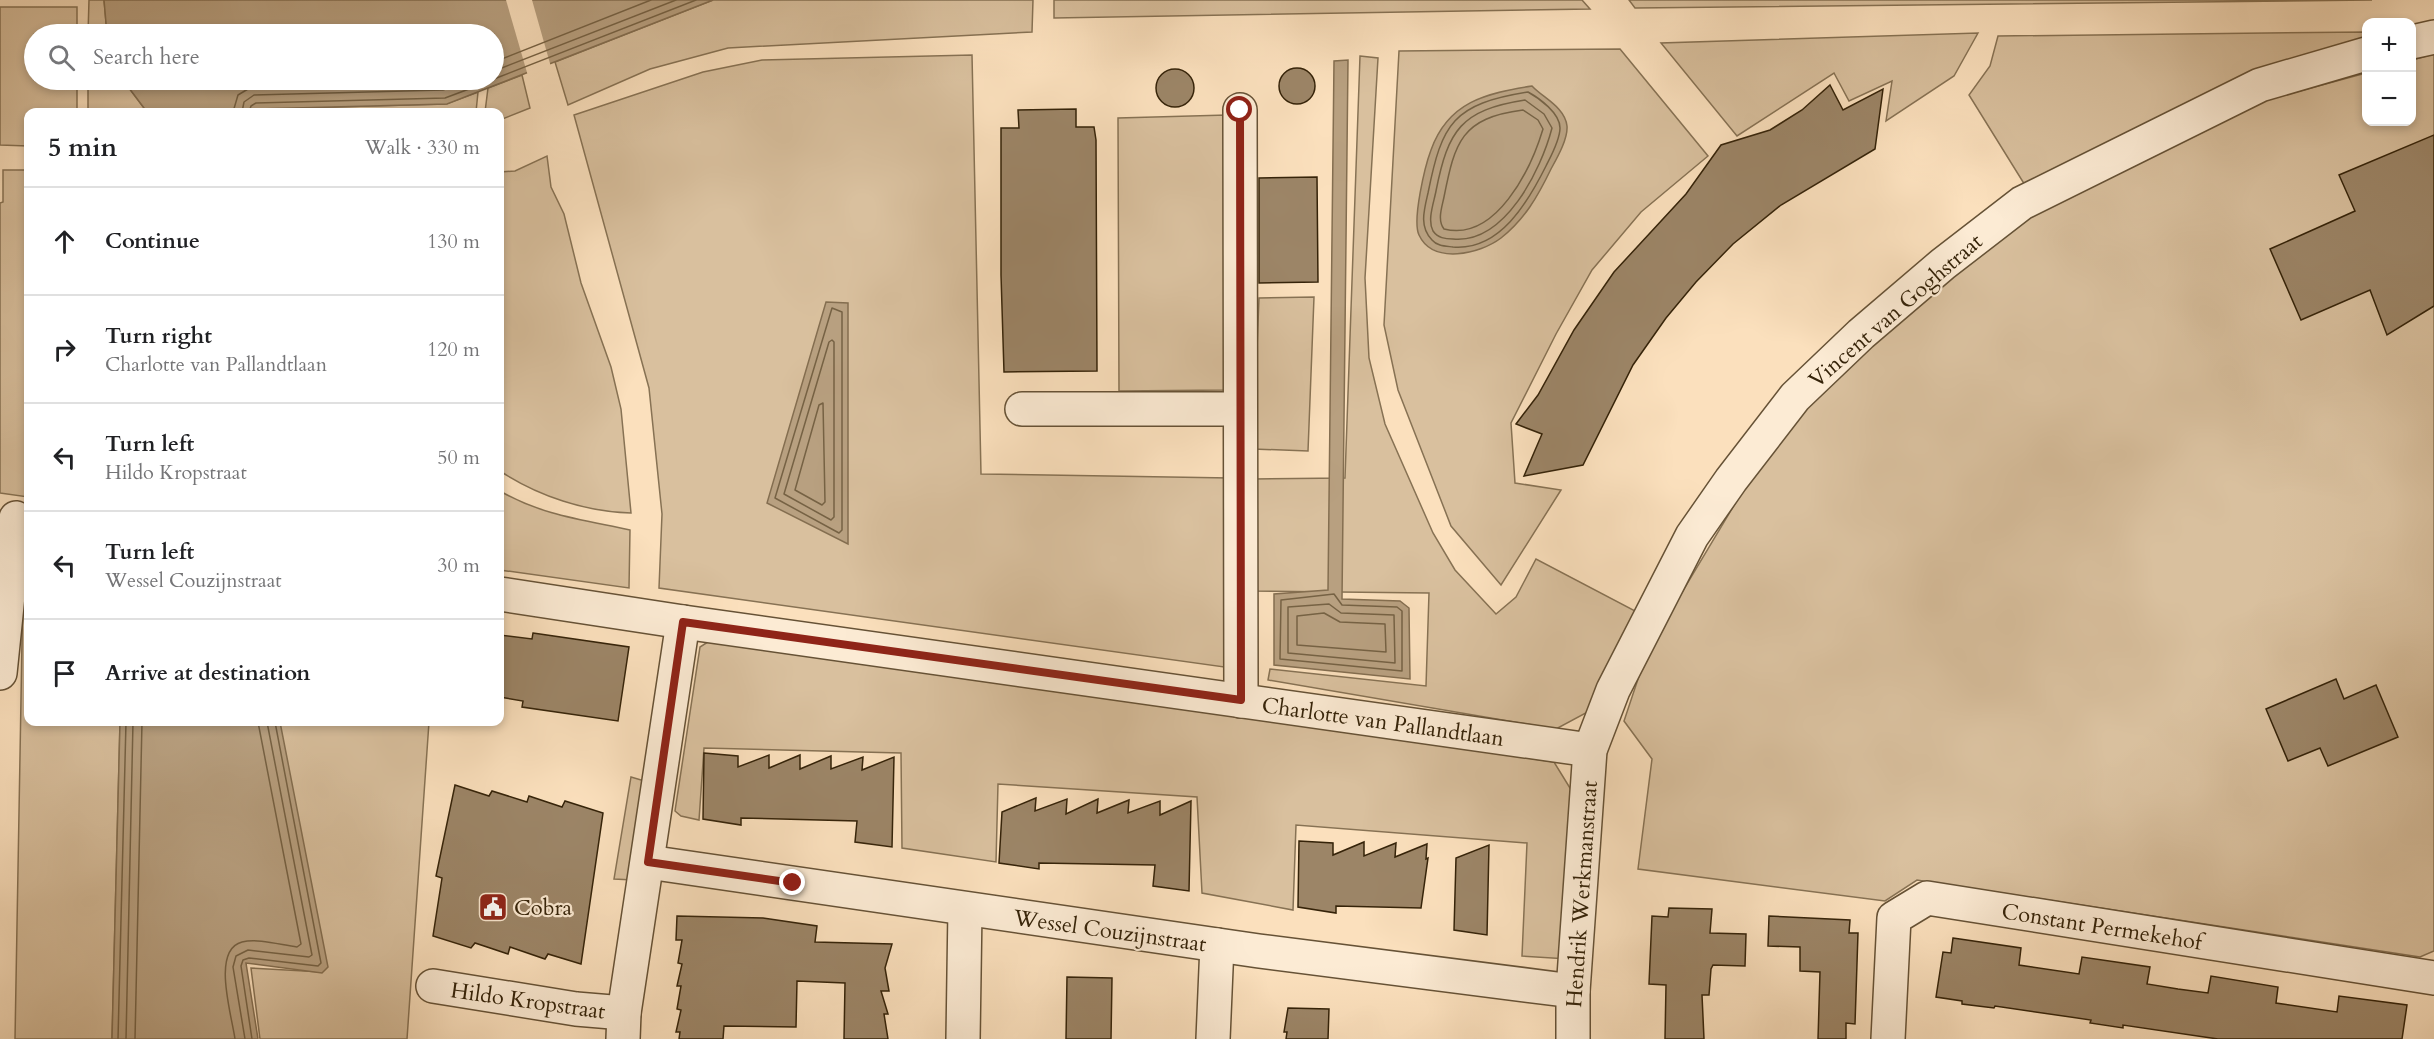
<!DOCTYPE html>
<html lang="en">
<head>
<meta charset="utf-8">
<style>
	:root { --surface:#fff; --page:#f6f6f6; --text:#202124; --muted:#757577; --line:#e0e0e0 }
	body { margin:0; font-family:Cardo,serif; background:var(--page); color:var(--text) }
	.controls { position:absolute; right:18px; top:18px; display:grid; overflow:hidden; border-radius:12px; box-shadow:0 3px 9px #0003 }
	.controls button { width:54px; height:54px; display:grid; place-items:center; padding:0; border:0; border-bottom:2px solid var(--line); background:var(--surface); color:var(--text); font:30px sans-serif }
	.stop { position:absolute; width:18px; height:18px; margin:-14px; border:4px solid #8f2418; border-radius:50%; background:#fff }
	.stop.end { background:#8f2418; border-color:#fff; box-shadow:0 2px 6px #0008 }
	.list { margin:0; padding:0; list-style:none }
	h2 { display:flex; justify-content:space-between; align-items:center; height:78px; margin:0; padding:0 24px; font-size:26px }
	h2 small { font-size:20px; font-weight:400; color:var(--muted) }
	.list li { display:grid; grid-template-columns:39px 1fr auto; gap:18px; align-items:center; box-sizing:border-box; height:108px; padding:0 24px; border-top:2px solid var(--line) }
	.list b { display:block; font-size:22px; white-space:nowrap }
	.list p { margin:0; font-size:20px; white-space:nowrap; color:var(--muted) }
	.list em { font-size:20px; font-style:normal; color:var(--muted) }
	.icon { flex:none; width:33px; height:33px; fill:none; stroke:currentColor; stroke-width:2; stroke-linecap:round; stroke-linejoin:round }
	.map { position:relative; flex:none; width:2434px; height:1039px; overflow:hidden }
	.search { position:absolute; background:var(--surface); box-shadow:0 3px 9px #0003; left:24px; top:24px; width:480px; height:66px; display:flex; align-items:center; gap:15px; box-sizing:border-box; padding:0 21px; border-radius:33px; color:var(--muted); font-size:22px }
	.panel { position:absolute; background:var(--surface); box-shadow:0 3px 9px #0003; left:24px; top:108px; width:480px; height:618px; border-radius:12px }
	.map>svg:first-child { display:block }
</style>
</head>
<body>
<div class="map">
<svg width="2434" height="1039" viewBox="0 0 2434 1039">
	<rect width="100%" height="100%" fill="#fbe0bd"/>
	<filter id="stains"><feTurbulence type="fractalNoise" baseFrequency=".00333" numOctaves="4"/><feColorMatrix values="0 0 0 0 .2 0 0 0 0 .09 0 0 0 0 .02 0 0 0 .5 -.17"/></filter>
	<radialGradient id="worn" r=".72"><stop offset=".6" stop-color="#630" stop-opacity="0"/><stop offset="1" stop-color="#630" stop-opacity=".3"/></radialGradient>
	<g fill="#d9c09e" stroke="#877254" stroke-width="1.5">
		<path d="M89,0H104L107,34H88Z"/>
		<path d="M713,0H1033L1032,32L728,48L650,69L568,105L555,62Z"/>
		<path d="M1054,0H1582L1590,9L1054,18Z"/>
		<path d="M1629,0H2372L1635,8Z"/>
		<path d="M0,7H77V34H34V80H77V112H28V146L0,145Z"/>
		<path d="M2366,32V44L2028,190L1969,95L1990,66L1998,36Z"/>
		<path d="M1978,33L1954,76L1886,121L1892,81L1849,101L1834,73L1737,136L1661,43Z"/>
		<path d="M1620,49L1708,156L1641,212L1592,270L1556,334L1511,423L1515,483L1561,490L1501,585L1451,526L1398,390L1384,325L1399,51Z"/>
		<path d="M2434,54V951L2420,957L1917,880L1885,901L1638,869L1652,759L1624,721L1648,649L1742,492L1816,394L1929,288L2034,210L2263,101L2366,73V122H2412V60Z"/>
		<path d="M972,55L981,474L1230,478L1224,667L659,588L662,514L649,388L574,115L703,72L762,60Z"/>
		<path d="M1360,56L1378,58L1365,278L1369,358L1385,424L1433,533L1455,570L1496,614L1516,597L1536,559L1639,613L1597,707L1556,729L1268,680L1270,669L1426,686L1429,593L1253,591L1254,479L1345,478Z"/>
		<path d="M522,75L530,108L500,120V112H485L488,88Z"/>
		<path d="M88,80H123L147,112H88Z"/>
		<path d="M478,92L476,112H255V109L446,104Z"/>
		<path d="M1227,115V390L1119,391L1118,118Z"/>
		<path d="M547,156L551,187L564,214L581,283L611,367L621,409L631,513C586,512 538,496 500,471V172L515,171Z"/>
		<path d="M3,170H28V497L0,493V203L3,202Z"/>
		<path d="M1314,297L1308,451L1253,449L1259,298Z"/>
		<path d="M500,491C541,515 584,520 630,530L629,588L500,570Z"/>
		<path d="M28,585V722H120L112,1039H15L23,586Z"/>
		<path d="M714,638L1554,762L1578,801L1568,959L1522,956L1527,843L1296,825L1293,910L1202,893L1197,797L998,784L996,862L902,848L901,753L704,748L699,820L681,816L675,811L700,647Z"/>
		<path d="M278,722H429L407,1039H260L251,968L322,972Z"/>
		<path d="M631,777L648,782L633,880L614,879Z"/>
	</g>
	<g fill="#b8a080" stroke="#846e50" stroke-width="1.5">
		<path d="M104,0H713L447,104L256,109L255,112H147L123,80H494V34H107Z"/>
		<path d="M1348,60L1342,599L1400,601L1409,608L1410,679L1274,665V594L1328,590L1334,61Z"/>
		<path d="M1532,86C1543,98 1565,107 1567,126C1568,139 1557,158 1551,169C1538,196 1525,219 1501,238C1480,254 1433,265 1419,235C1412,220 1425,166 1431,150C1448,102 1486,93 1532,86Z"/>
		<path d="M826,302L848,303V544L767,503Z"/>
		<path d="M120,722H280L328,967L322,973L246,963L258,1039H112Z"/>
	</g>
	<path fill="#fbe0bd" d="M506,0H532L551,67L528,76Z"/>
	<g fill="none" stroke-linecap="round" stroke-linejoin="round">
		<g stroke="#766244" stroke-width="1.5">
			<path d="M494,62L651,0"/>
			<path d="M494,71L676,0"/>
			<path d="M494,79L696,0"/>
			<path d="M1528,92C1539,98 1560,113 1560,128C1560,140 1551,156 1546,166C1528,202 1500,251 1453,247C1445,246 1437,246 1432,240C1419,227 1424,210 1428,193C1442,123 1453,104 1528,92Z"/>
			<path d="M1525,100L1544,114L1552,128C1541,170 1505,244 1453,239C1445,239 1438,238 1433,231C1427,220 1434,202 1436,191C1448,130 1461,110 1525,100Z"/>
			<path d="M1523,110L1538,120L1543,129C1531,169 1496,242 1444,229C1437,220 1442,207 1444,197C1455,142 1461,118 1523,110Z"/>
			<path d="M233,112L238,95L253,86L447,80"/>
			<path d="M242,112L244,102L254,95L443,90L472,80"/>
			<path d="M249,112L251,106L256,103L445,98L493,80"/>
			<path d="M832,308L842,312V530L839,533L775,498Z"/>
			<path d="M832,340L834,342V517L831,520L784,494L829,342Z"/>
			<path d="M823,403L825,502L822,505L795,490L819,405Z"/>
			<path d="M1334,594L1342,605L1397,607L1402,611V671L1280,659L1281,600Z"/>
			<path d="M1329,604L1341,613L1394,615L1395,663L1288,653V607Z"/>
			<path d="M1324,613L1340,622L1385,624L1386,652L1297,645V616Z"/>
			<path d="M118,1039L126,722"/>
			<path d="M126,1039L133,722"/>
			<path d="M135,1039L142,722"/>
			<path d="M235,1039C232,1016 211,950 242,942C258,938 281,945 297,947L301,944L258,722"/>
			<path d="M245,1039L233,967L236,956L248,950L309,957L312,955L267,722"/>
			<path d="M252,1039L241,966L243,960L249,958L318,966L321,963L275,722"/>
		</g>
	</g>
	<g fill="#9c8567" stroke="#352309" stroke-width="1.5">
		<circle cx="1297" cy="86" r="18"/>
		<circle cx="1175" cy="88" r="19"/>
		<path d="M1830,85L1843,110L1883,89L1875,149L1781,205L1733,244L1696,282L1666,318L1633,365L1583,465L1524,476L1542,434L1516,424L1538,395L1574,330L1614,272L1686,194L1721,145L1770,130L1802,110Z"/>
		<path d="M1076,109V127H1094L1096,140L1097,371L1004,372L1001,275V128H1019L1018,110Z"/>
		<path d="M2434,135V306L2387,335L2370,290L2301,320L2270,249L2355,211L2339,175Z"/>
		<path d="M1317,177L1318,282L1259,283V178Z"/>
		<path d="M533,633L629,647L618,721L522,707L523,701L500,697V635L532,639Z"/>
		<path d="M2336,679L2344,699L2376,685L2398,737L2328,766L2320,748L2288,761L2266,709Z"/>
		<path d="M704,753L738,756V767L769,755V768L800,755V769L831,756V769L863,757L862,770L894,757L892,847L855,842L857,821L741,818V825L703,819Z"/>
		<path d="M455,785L489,796L492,791L527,802L529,796L562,807L565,801L603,813L581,964L548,954L545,959L510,947L508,954L475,943L471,948L433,936L442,878L436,876Z"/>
		<path d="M1036,798L1035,811L1067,799L1066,814L1098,799L1097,813L1129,800L1128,813L1160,801V815L1191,801L1189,891L1153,886L1155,865L1039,863V869L999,863L1002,812Z"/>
		<path d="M1299,841L1333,843V855L1364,842V856L1396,843L1395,857L1427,844L1426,859L1428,858L1421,908L1336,906V913L1298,907Z"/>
		<path d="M1489,845L1487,935L1454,930L1456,858Z"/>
		<path d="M1669,908L1712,909L1710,933L1746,934L1745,966L1713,965L1711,969L1709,995H1702L1704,1039H1665L1666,985L1649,984L1652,916L1668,917Z"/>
		<path d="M677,916L763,918L817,926L815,942L892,944L885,968L889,991H881L888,1014H884L888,1039H844L845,983L797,981L796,1027L724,1026L723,1039H679L680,1032H676L681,1010L677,1009L681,986H677L682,964L678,963L682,940H676Z"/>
		<path d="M1769,916L1850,920L1849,933H1858L1855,1024L1846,1023V1039H1818L1820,972L1800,971V947L1768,946Z"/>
		<path d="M1953,938L2021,948L2019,965L2079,974L2082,957L2150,967L2147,984L2178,989L2208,993L2211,976L2278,987L2276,1003L2337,1012L2339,996L2407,1005L2402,1039H2218L2123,1025V1028L2090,1023L2091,1020L1995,1006L1994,1008L1962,1004V1001L1936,997L1943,952L1951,953Z"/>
		<path d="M1067,977L1112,978L1111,1039H1066Z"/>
		<path d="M1288,1008L1329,1009L1328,1039H1286L1287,1032H1284Z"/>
	</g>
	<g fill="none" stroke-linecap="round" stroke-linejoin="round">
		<g stroke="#665236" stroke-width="36">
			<g id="minor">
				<path d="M2412,42L2434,37"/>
				<path d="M1240,110L1241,701"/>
				<path d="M1022,409H1240"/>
				<path d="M500,594L683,622L1590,750"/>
				<path d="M0,673L16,518"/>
				<path d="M648,862L1259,951L1573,991"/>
				<path d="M433,986L576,1009L624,1013"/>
				<path d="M623,1039L624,1013L683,622"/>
				<path d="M963,1039L965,909"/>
				<path d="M1213,1039L1217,945"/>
				<path d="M1573,1039V991L1590,750L1613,690L1692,536L1731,480L1795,397L1861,334L1943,264L2022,203L2260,85L2366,54"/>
				<path d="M1888,1039L1894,918L1927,898L2434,978"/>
			</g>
		</g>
		<use href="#minor" stroke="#fcebd4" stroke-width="33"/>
	</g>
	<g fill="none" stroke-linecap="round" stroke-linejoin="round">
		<path stroke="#8f2418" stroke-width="8" d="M793,883L648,862L683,622L1241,700L1240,110"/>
	</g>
	<defs>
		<g id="civic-square" transform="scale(1.5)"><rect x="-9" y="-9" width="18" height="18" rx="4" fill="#8f2418" stroke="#fcebd4"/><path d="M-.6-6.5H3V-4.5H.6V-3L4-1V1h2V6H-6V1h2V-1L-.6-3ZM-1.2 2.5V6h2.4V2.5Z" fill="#fff"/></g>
	</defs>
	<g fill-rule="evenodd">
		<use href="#civic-square" x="493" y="907"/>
	</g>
	<g text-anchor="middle" stroke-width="4.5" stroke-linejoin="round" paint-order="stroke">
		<g font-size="22" fill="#352309" stroke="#fcebd4">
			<text transform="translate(1895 310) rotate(-41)" y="8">Vincent van Goghstraat</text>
			<text transform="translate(1383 721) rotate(8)" y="8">Charlotte van Pallandtlaan</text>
			<text transform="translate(1581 894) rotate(-86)" y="8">Hendrik Werkmanstraat</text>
			<text transform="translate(2102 926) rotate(9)" y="8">Constant Permekehof</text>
			<text transform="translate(1110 930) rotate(8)" y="8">Wessel Couzijnstraat</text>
			<text transform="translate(528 1000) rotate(8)" y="8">Hildo Kropstraat</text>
		</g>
		<g font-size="22" fill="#352309" stroke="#fcebd4" text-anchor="start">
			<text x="514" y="915">Cobra</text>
		</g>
	</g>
	<rect width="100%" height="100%" filter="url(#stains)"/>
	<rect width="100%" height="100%" fill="url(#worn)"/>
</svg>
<div class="controls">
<button>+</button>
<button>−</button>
</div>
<div class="stop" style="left:1240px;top:110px"></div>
<div class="stop end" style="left:793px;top:883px"></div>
<div class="search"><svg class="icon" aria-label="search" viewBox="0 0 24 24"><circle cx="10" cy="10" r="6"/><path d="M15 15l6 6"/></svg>Search here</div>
<section class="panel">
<h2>5 min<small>Walk · 330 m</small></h2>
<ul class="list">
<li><svg class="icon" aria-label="ahead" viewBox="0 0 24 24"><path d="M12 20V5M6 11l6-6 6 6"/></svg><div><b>Continue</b></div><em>130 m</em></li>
<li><svg class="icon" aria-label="right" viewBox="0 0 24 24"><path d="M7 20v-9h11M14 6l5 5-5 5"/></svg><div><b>Turn right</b><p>Charlotte van Pallandtlaan</p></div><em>120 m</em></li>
<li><svg class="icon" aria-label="left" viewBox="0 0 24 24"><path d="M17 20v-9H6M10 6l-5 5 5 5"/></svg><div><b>Turn left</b><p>Hildo Kropstraat</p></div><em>50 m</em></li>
<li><svg class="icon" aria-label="left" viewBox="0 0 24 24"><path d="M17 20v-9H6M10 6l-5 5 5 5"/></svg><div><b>Turn left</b><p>Wessel Couzijnstraat</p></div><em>30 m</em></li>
<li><svg class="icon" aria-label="arrive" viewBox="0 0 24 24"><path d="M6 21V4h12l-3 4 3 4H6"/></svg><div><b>Arrive at destination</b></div></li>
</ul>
</section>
</div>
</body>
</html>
